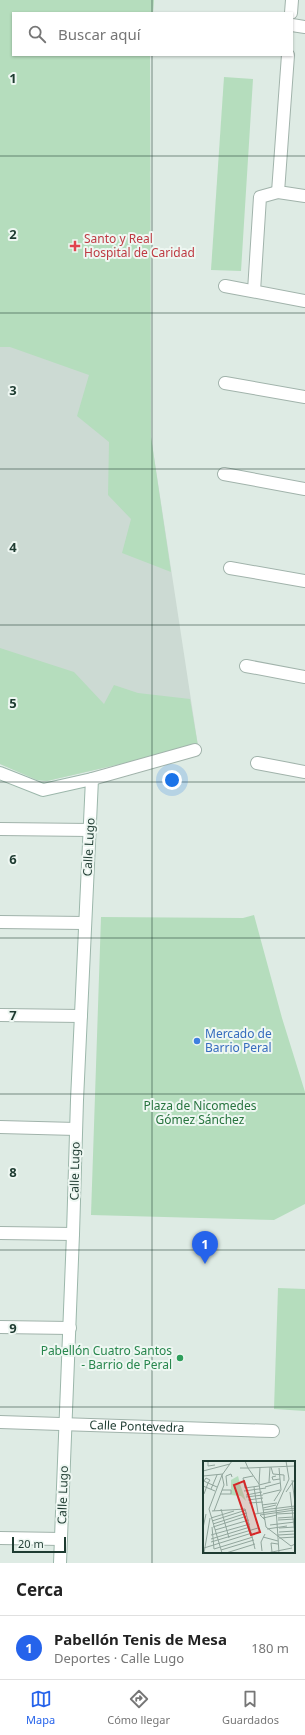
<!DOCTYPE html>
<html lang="es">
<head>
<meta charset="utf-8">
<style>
	:root { --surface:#fff; --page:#f2f2f2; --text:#222; --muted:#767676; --line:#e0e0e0; --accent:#2563eb }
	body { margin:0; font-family:"Noto Sans",sans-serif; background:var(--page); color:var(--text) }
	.scale { position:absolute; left:12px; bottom:10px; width:54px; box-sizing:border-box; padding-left:4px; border:2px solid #1e3b31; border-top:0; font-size:11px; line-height:14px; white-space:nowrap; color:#1e3b31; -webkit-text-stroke:3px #eef7f2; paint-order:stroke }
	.you { position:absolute; left:172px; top:780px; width:14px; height:14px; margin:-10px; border:3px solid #fff; border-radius:50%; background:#1a73e8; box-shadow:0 0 0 6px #1a73e833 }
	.badge { display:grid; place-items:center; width:26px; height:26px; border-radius:50%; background:var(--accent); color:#fff; font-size:13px; font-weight:700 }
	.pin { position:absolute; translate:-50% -33px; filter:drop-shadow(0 1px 2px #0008) }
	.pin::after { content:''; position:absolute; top:21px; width:14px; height:12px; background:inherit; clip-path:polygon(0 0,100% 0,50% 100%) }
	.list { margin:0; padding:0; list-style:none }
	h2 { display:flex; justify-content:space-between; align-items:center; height:52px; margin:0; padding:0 16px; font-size:17px }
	h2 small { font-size:13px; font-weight:400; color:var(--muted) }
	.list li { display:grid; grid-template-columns:26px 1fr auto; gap:12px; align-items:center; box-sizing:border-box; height:64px; padding:0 16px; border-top:1px solid var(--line) }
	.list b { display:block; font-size:15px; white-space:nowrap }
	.list p { margin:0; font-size:13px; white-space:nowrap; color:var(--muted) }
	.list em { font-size:13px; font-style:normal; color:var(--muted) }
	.icon { flex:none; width:22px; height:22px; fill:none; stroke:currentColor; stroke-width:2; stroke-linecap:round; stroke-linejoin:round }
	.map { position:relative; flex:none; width:305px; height:1563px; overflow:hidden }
	.search { position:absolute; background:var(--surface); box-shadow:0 1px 3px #0004; left:12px; right:12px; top:12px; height:44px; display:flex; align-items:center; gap:10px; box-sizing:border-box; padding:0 14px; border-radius:0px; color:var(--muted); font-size:15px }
	.sheet { height:116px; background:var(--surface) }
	nav { display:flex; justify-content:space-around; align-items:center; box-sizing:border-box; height:56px; border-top:1px solid var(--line); background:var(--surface); font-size:11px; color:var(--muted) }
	nav a { display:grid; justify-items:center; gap:2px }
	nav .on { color:var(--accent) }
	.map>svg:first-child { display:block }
</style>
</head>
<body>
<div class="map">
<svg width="305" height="1563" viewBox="0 0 305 1563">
	<rect width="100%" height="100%" fill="#deebe4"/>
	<path fill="#ccdad3" d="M0,0H154L153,13H13V55H150L151,437L198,746L47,781L37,780L0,764Z"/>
	<g fill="#b5ddbd">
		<path d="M0,0H154L153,13H13V55H150L151,437L171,572L122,553L131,519L108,495L109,442L77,416L89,375L10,347H0Z"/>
		<path d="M224,77L253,79L241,271L211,270Z"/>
		<path d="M0,648L74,672L104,704L114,685L138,693L190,699L198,746L47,781L37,780L0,764Z"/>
		<path d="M254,915L282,1018L305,1092V1204L274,1220L91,1215L101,917L243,918Z"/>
		<path d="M278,1288L305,1289V1411L274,1409Z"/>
	</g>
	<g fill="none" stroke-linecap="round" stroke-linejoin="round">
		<g stroke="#a1b3ab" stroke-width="14">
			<g id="street">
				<path d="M291,13L292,0"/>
				<path d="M292,25L305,27"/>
				<path d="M288,55L278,192L305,196"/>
				<path d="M225,286L305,301"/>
				<path d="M254,291L260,197L278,192"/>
				<path d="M225,383L305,397"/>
				<path d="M224,474L305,489"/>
				<path d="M230,568L305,581"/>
				<path d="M246,666L305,677"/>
				<path d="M257,763L305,772"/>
				<path d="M92,779L195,750"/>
				<path d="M0,829L90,830"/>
				<path d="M0,922L84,923"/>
				<path d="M0,1015L81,1016"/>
				<path d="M0,1127L76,1129"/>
				<path d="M0,1233L73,1234"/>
				<path d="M0,1327L70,1328"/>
				<path id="s1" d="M0,1422L273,1431"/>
				<path d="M0,1538L61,1539"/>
			</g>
		</g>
		<g stroke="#9cb7ab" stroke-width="14">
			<path id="secondary" d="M0,773L43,790L92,779L77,1100L73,1234L60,1563"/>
		</g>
		<use href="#street" stroke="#fff" stroke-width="12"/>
		<use href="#secondary" stroke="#fff" stroke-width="12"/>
	</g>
	<path fill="none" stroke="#1e3b31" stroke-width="1" stroke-opacity="0.55" d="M152,0V13M152,55V1563M0,156H305M0,313H305M0,469H305M0,625H305M0,782H305M0,938H305M0,1094H305M0,1250H305M0,1407H305"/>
	<path fill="#e0444e" stroke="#eef7f2" stroke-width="1.5" d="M73 240h4v4h4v4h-4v4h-4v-4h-4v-4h4z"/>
	<circle fill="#3f7fe0" stroke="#eef7f2" stroke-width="1.5" cx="197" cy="1041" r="4"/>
	<circle fill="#2e9e5b" stroke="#eef7f2" stroke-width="1.5" cx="180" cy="1358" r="4"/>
	<g text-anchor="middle" stroke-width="4" stroke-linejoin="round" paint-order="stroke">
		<g font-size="12" fill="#be3a42" stroke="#eef7f2" text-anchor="start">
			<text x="84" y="243">Santo y Real<tspan x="84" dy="14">Hospital de Caridad</tspan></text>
		</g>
		<g font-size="12" fill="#1e3b31" stroke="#eef7f2">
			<text transform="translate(89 847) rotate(-87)" y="4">Calle Lugo</text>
			<text transform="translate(75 1171) rotate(-89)" y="4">Calle Lugo</text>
			<text dy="4" stroke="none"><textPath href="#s1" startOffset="137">Calle Pontevedra</textPath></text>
			<text transform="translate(63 1495) rotate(-88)" y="4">Calle Lugo</text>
		</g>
		<g font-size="12" fill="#366cbe" stroke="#eef7f2" text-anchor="start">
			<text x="205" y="1038">Mercado de<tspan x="205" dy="14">Barrio Peral</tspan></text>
		</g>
		<g font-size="12" fill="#27743e" stroke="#eef7f2">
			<text x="200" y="1110">Plaza de Nicomedes<tspan x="200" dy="14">Gómez Sánchez</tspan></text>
		</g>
		<g font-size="12" fill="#27864d" stroke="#eef7f2" text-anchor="end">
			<text x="172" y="1355">Pabellón Cuatro Santos<tspan x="172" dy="14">- Barrio de Peral</tspan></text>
		</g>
	</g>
	<g transform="translate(203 1461)">
		<rect width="92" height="92" fill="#deebe4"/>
		<path d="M35,15L37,23L43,40L38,35L28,34V19Z" fill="#b5ddbd"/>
		<path fill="none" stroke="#91a59c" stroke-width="1" d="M5,0V5L12,4M42,0L45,7L92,5M68,6L70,13L81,14V20M37,7H45L56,23L63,66L88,85L92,83M0,10L27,3M0,15L20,13M50,15L40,17L42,27L56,25M73,15L69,16L70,19L77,18M89,19L92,42M66,21L67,6M56,23L57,6M56,24L68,21M0,25L12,30M24,25L23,15L28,13L29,16M51,26L55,52M62,26L77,22M8,28L14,14M41,30L63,27M83,31L92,18M87,31L92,74M1,33L5,22L7,19L3,17L1,20L5,22L14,26M17,33H28V29H19M60,33L77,29M43,34L59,31M43,36L60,34M45,39L60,37M71,40L78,29L76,7M46,42L60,41M59,44L74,42M60,47L73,44M18,48L26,77M60,49L92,45M9,50L42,48L52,88M11,50L21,24L19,14M52,53L92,47M74,53L92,52M8,57L31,50M60,57L74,54M75,57L90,56M62,59L57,54L92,49M75,59L92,58M9,60L43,49M10,63L44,52M67,64L92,61M9,66L11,88L50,76M10,66L44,55M0,67L3,53M76,67L92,66M64,68L84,65M12,69L46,59M76,71L92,70M8,74L47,63M75,74L92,73M60,76L75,80M76,77L92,76M8,78L47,66M8,81L55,67M1,87L49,72M18,89L51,79M59,90L58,81L62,73M69,91L68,82L75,83M1,92L7,57M19,92L6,48L19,14L29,0M23,92L52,83M64,92L89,87M76,92L73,47L86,18L83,0"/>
		<path fill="#d62828" fill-opacity="0.15" stroke="#d62828" stroke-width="2" d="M41,20L57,71L48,74L31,24Z"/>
		<rect width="92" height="92" fill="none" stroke="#1e3b31" stroke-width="2"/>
	</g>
	<g font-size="13" text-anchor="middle" font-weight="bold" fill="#1e3b31" stroke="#eef7f2" stroke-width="4" stroke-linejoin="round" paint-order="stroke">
		<text x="13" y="83">1</text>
		<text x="13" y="239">2</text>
		<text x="13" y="395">3</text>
		<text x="13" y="552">4</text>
		<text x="13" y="708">5</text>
		<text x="13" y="864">6</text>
		<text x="13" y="1020">7</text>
		<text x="13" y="1177">8</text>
		<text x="13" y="1333">9</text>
	</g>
</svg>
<div class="scale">20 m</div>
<div class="you"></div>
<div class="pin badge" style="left:205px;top:1264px">1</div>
<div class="search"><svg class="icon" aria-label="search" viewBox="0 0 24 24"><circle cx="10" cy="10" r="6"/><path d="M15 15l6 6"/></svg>Buscar aquí</div>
</div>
<section class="sheet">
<h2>Cerca<small></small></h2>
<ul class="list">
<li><span class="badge">1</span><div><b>Pabellón Tenis de Mesa</b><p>Deportes · Calle Lugo</p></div><em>180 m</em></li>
</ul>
</section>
<nav>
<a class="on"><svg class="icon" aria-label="map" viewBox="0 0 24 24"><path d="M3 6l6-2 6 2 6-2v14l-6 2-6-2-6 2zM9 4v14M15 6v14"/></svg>Mapa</a>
<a><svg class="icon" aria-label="directions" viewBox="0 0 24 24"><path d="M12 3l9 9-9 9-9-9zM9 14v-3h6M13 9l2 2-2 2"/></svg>Cómo llegar</a>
<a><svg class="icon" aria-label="saved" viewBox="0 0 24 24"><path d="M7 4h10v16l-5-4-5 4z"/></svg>Guardados</a>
</nav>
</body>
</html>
